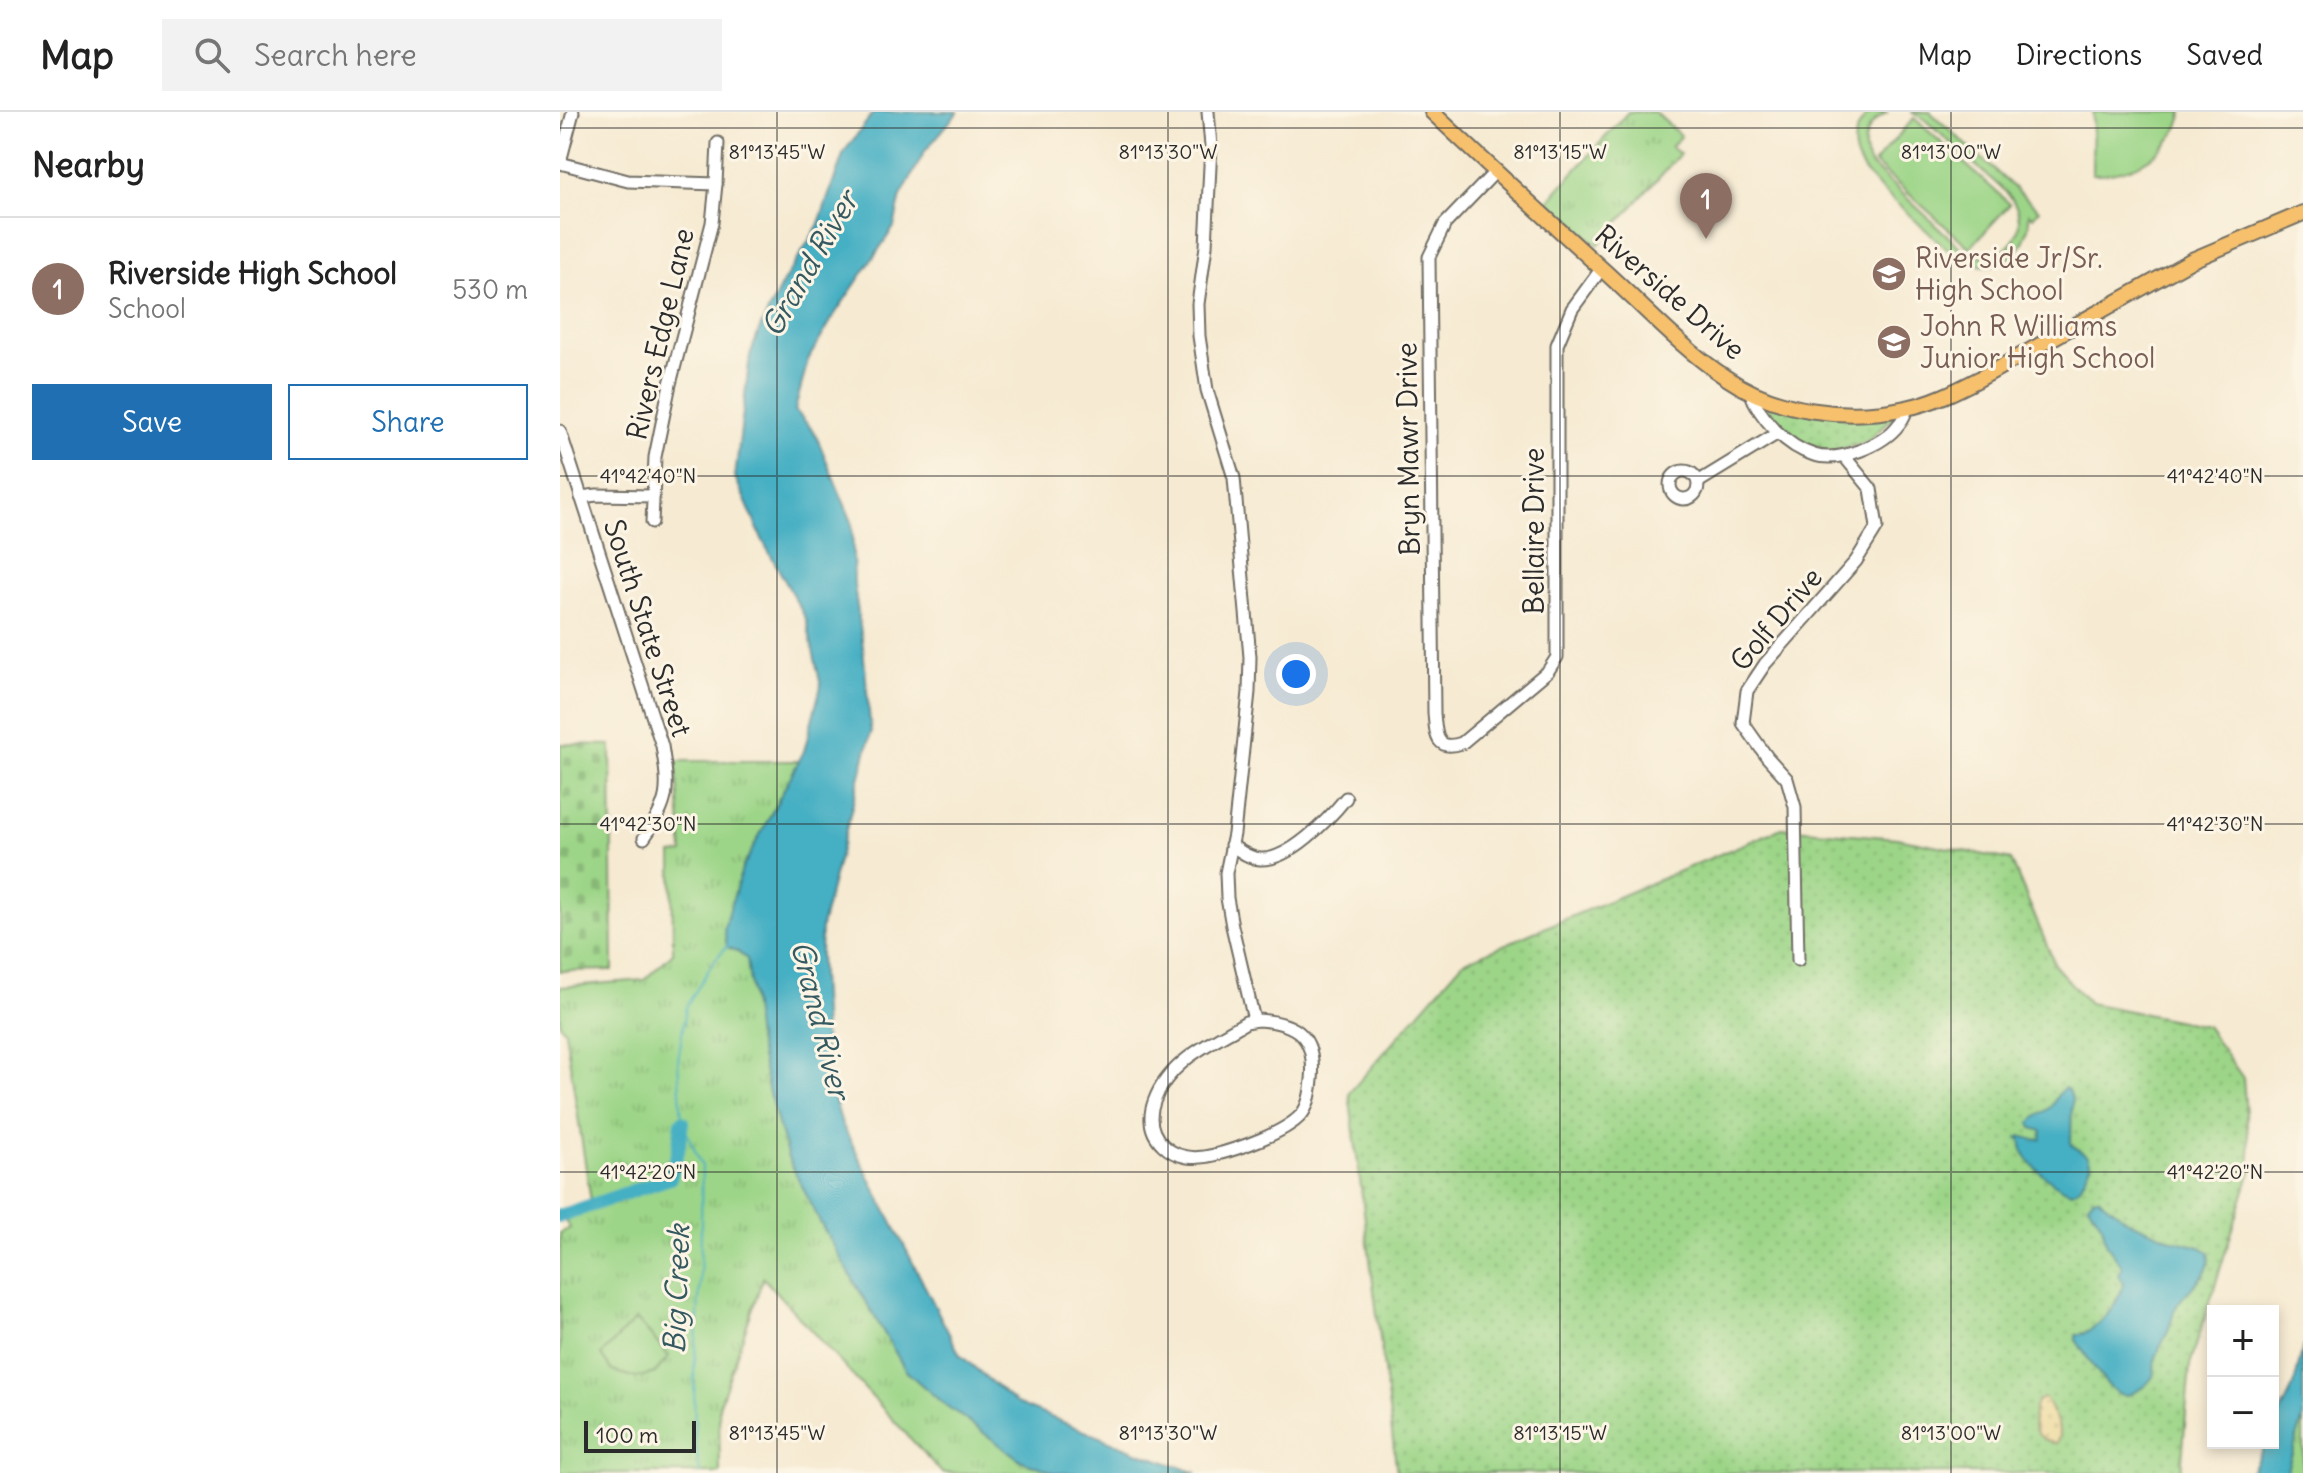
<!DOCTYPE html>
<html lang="en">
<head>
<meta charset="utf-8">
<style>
	:root { --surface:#fff; --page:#f2f2f2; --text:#222; --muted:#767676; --line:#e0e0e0; --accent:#1f6fb2 }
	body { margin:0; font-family:Delius,sans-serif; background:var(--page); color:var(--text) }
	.controls { position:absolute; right:24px; bottom:24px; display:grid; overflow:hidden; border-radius:0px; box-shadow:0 4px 12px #0003 }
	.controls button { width:72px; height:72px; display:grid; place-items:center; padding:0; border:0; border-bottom:2px solid var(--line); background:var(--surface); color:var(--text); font:40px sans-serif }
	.scale { position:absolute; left:24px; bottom:20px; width:112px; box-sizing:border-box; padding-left:8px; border:4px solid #2b2b2b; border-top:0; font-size:22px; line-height:28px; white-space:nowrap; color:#2b2b2b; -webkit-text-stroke:6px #fcf5e5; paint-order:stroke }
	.you { position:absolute; left:736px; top:562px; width:28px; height:28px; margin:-20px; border:6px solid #fff; border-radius:50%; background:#1a73e8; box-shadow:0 0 0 12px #1a73e833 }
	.badge { display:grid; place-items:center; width:52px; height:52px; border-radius:50%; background:var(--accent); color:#fff; font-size:26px; font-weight:700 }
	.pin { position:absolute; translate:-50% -66px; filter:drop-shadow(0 2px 4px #0008) }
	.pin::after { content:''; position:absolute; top:42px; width:28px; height:24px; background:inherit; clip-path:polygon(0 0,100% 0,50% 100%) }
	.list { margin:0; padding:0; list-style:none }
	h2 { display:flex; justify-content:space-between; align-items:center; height:104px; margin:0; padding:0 32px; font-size:34px }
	h2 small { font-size:26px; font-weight:400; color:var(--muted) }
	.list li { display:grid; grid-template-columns:52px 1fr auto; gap:24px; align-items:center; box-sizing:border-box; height:144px; padding:0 32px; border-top:2px solid var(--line) }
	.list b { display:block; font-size:30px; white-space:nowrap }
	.list p { margin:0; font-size:26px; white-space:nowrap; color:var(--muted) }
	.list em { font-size:26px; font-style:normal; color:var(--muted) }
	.actions { display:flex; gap:16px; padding:24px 32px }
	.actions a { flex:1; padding:18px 0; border:2px solid var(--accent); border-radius:0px; text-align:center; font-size:28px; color:var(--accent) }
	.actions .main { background:var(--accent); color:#fff }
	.icon { flex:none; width:44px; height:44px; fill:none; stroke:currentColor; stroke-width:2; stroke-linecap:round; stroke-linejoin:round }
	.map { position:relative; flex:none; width:1743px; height:1361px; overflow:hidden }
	header { display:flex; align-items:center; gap:48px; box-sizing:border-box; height:112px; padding:0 40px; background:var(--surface); border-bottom:2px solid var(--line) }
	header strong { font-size:38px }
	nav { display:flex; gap:44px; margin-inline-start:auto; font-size:28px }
	.search { width:560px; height:72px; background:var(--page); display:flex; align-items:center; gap:20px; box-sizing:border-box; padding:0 28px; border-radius:0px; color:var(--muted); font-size:30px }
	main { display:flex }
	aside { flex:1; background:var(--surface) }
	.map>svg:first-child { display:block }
</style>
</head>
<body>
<header>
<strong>Map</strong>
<div class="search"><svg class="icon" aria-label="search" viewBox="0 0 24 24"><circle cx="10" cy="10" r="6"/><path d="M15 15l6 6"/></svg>Search here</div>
<nav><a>Map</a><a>Directions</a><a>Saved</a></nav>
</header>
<main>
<aside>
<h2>Nearby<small></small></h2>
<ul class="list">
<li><span class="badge" style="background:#8d6e63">1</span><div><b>Riverside High School</b><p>School</p></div><em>530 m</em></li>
</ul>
<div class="actions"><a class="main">Save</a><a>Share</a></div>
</aside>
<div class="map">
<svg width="1743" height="1361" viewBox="0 0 1743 1361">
	<defs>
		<pattern id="grass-dots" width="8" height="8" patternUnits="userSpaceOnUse" patternTransform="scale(2)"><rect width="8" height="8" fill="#9dd588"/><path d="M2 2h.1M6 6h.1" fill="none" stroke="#87b776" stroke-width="1.8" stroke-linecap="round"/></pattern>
		<pattern id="sand-dots" width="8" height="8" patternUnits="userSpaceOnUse" patternTransform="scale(2)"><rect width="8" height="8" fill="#eeda9e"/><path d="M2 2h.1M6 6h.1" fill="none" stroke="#cb8" stroke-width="1.8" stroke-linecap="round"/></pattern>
		<pattern id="cemetery-stones" width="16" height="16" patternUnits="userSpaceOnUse" patternTransform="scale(2)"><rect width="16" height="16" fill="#9dd588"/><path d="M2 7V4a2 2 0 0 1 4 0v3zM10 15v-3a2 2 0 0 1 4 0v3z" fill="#87b776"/></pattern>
		<pattern id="park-tufts" width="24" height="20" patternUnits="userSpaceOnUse" patternTransform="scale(2)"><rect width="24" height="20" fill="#9dd588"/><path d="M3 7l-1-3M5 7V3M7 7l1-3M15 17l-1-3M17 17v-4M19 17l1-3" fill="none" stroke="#87b776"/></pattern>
	</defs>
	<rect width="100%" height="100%" fill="#fcf5e5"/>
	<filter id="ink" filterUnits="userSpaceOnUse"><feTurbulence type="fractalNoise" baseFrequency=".0125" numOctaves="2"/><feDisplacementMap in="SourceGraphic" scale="16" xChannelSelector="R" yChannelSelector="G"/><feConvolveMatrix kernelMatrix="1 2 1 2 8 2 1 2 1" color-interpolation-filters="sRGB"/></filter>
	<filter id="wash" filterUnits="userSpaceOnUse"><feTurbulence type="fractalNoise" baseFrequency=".006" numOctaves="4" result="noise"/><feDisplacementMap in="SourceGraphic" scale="32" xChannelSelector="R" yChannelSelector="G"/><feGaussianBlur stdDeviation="1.8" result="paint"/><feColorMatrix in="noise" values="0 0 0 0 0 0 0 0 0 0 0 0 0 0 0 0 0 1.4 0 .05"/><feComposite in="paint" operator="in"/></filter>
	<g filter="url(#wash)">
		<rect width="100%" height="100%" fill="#f6ead2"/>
		<g fill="url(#grass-dots)" stroke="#64805a" stroke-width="2">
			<path d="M1204,290L1336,302L1307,330L1270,340L1236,327L1212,306Z"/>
			<path d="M1222,716L1337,726L1451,748L1496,855L1529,891L1646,914L1683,966L1691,1059L1630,1253L1621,1361H837L789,981L903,850Z"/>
		</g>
		<path fill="url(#sand-dots)" stroke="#8c8264" stroke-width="2" d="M1483,1286L1486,1287C1492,1303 1505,1315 1496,1332C1471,1325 1470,1310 1477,1289Z"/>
		<path fill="url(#cemetery-stones)" stroke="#64805a" stroke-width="2" d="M0,632L51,633L53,858L0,859Z"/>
		<g fill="url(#park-tufts)" stroke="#64805a" stroke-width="2">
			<path d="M1068,0H1095L1121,24L1111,35L1120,42L1038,133L988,89Z"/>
			<path d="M116,649H265L241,913L375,1248L583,1361H382L203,1166L159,1295L160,1361H0V1121L10,1116L4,1108L32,1096L5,919L0,912V875L84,868L113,841L112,742L123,741Z"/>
			<path d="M1743,1271V1361H1707Z"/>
		</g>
		<g fill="#9dd588" stroke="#64805a" stroke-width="2">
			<path d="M1310,0H1328C1307,10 1299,30 1309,51L1404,139C1444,159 1477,115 1448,82L1364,7L1351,0H1370L1479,98L1473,105L1469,102C1471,146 1428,169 1393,142C1376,127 1359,112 1342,96C1313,70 1271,40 1310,0Z"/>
			<path d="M1533,0H1623C1613,41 1572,63 1532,62Z"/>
			<path d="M1354,6L1450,92L1410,136L1314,51Z"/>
			<path d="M76,1207L109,1244L95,1261L76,1266L52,1259L41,1243Z"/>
		</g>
		<g fill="#44afc3" stroke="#386d77" stroke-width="2">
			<path d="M314,0H398L365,39L341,84L334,115L275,202L248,248L235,298L255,321L292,410L294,473L303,535L311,621L261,815L260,843L266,959L282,1012L400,1243L456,1291L574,1339L637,1361H496L462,1349L380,1289L346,1259L261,1112L228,1046L209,981L197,927L187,847L177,839L167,835L164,816L182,757L244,639L261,574L246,507L203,429L175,365L190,243L201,214L222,172L258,114L284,40Z"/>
			<path d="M1504,976L1509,978L1512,986L1511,1031L1513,1034L1528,1044L1531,1053L1520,1075L1512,1080C1498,1077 1470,1054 1464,1041C1462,1037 1462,1032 1461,1027L1458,1026L1461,1024L1475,1028L1481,1027L1482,1019L1472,1016L1470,1011C1476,1003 1486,1001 1492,993C1497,986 1497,981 1504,976Z"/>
			<path d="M1538,1085L1568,1109L1613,1128L1640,1135L1649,1140C1654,1164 1624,1177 1615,1197C1612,1205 1611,1213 1607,1221C1603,1230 1597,1240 1595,1249C1594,1253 1595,1258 1594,1262C1591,1271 1574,1283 1565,1283C1548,1283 1525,1241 1516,1228V1223C1540,1219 1557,1193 1564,1171L1558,1163L1562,1154L1547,1133L1542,1113L1528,1092L1533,1086Z"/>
			<path d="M1743,1234V1306L1726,1361H1690L1706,1331H1713V1316L1734,1273Z"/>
		</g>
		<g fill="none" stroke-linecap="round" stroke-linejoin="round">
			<path stroke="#44afc3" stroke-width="2" d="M140,1361L135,1329L134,1260L140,1172L142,1054L122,1010L118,949L126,895L154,849L168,833"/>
			<path stroke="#44afc3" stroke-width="14" d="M0,1104L110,1066L118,1039L122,1010"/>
		</g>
	</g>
	<g filter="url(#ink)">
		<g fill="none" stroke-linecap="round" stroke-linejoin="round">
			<g stroke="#726e65" stroke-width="15">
				<g id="minor">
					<path d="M648,0L651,34L646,134L638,192L639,224L647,278L674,366L690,545L689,580L674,722L666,761L667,786L672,814L694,908"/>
					<path d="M0,50L13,0"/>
					<path d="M0,51L68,69L156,72"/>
					<path d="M935,60L885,112L869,145L874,601C876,622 875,640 902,631L988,559L997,545V233L1012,197L1042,156"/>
					<path d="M1190,279C1199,306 1227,335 1254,343C1279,351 1324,333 1339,312C1343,308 1345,301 1348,296"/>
					<path d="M0,319L102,634C109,678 110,689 84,726"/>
					<circle cx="1124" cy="373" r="14"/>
					<path d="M1138,370L1218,321"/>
					<path d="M21,385L37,383L93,384"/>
					<path d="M92,410L95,345L110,272L152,111L156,72L158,31"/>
					<path d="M671,733C680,739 689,746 700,747C729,749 769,707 786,686"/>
					<path d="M1238,848L1235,695L1227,667L1207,645L1183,611L1187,579L1205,552L1296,449L1317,415L1311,377L1284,344"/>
					<path d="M697,908C738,910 756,925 752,968C751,980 749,994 741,1003C725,1021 678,1037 654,1043C635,1048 616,1046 603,1033C576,1007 600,969 624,949C642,934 665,923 686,910Z"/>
				</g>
			</g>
			<g stroke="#726e65" stroke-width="18">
				<path id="major" d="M872,0C928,53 985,105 1042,157C1082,193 1120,235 1165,265C1216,300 1286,309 1346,296C1372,291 1396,279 1419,267L1632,148L1743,101"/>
			</g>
			<use href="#minor" stroke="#fff" stroke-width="11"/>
			<use href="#major" stroke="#f7c06c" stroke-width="14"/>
		</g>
	</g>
	<path fill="none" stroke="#2b2b2b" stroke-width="2" stroke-opacity="0.45" d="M217,0V1361M608,0V1361M1000,0V1361M1391,0V1361M0,16H1743M0,364H1743M0,712H1743M0,1060H1743"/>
	<defs>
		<g id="school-disc" transform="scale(1.8)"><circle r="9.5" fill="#8d6e63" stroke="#fcf5e5"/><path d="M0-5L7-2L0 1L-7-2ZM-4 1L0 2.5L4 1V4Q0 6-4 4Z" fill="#fff"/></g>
	</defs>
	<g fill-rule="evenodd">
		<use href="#school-disc" x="1329" y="162"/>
		<use href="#school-disc" x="1334" y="230"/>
	</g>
	<g text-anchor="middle" stroke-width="6" stroke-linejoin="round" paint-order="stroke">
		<g font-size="28" fill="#785e54" stroke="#fcf5e5" text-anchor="start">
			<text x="1355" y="156">Riverside Jr/Sr.<tspan x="1355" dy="32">High School</tspan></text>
			<text x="1360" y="224">John R Williams<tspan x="1360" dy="32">Junior High School</tspan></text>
		</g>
		<g font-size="28" fill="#2b2b2b" stroke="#fcf5e5">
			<text transform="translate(1110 180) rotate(41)" y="10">Riverside Drive</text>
			<text transform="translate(100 222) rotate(-77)" y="10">Rivers Edge Lane</text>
			<text transform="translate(848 337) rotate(-91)" y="10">Bryn Mawr Drive</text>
			<text transform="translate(974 419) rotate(-90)" y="10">Bellaire Drive</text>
			<text transform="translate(1216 507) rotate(-50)" y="10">Golf Drive</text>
			<text transform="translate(88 516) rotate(72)" y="10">South State Street</text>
		</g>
		<g font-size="30" font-style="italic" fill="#345960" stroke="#fcf5e5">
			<text transform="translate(250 152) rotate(-60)" y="10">Grand River</text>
			<text transform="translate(260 908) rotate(76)" y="10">Grand River</text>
			<text transform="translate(117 1177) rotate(-88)" y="10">Big Creek</text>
		</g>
	</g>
	<g font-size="20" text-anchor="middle" fill="#2b2b2b" stroke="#fcf5e5" stroke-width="6" stroke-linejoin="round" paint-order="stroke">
		<text x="217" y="47">81°13'45"W</text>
		<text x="608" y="47">81°13'30"W</text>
		<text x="1000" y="47">81°13'15"W</text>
		<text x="1391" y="47">81°13'00"W</text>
		<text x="88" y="371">41°42'40"N</text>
		<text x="1655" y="371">41°42'40"N</text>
		<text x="88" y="719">41°42'30"N</text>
		<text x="1655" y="719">41°42'30"N</text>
		<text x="88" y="1067">41°42'20"N</text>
		<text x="1655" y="1067">41°42'20"N</text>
		<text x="217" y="1328">81°13'45"W</text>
		<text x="608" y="1328">81°13'30"W</text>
		<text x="1000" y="1328">81°13'15"W</text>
		<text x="1391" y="1328">81°13'00"W</text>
	</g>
</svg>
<div class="controls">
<button>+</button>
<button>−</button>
</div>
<div class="scale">100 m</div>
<div class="you"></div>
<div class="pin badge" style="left:1146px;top:127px;background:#8d6e63">1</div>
</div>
</main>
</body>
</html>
